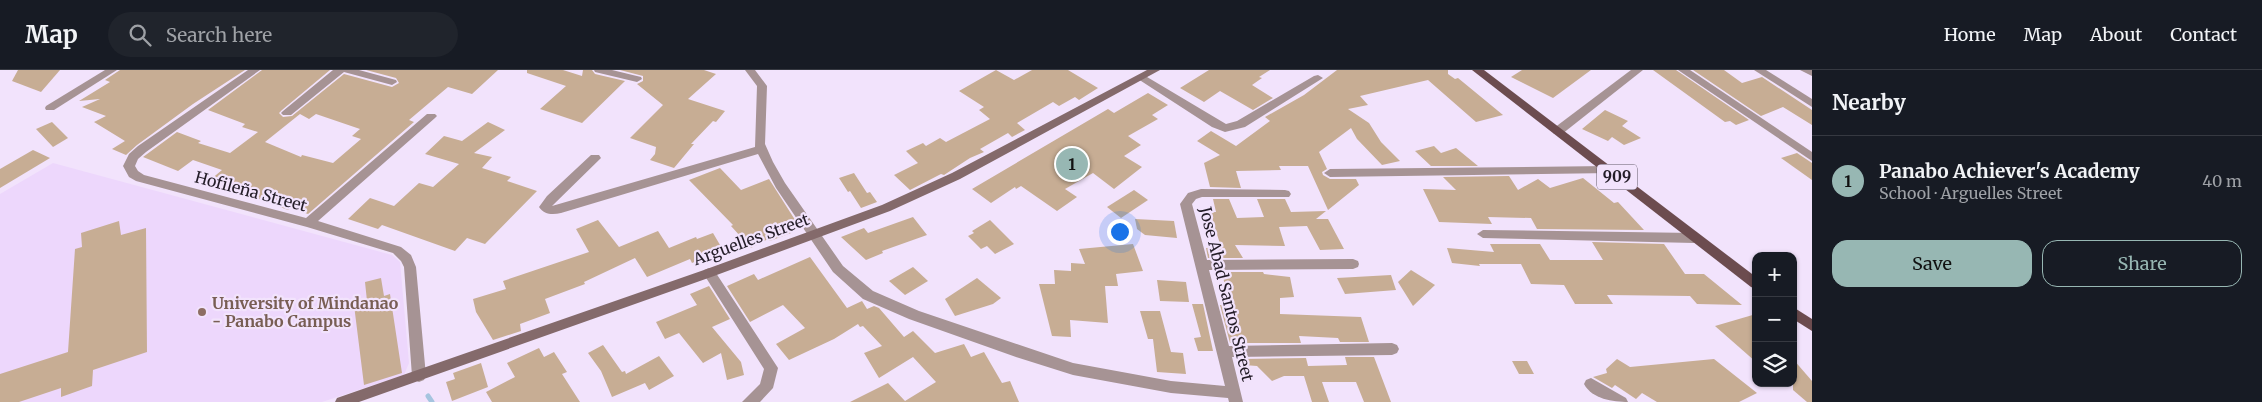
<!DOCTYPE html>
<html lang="en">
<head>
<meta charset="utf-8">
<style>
	:root { --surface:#171b24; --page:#20242c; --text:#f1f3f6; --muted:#9ea1a6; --line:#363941; --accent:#97b7b3 }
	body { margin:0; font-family:Merriweather,serif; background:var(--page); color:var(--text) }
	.controls { position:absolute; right:15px; bottom:15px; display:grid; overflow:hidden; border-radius:10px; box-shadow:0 1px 4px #0004 }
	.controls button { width:45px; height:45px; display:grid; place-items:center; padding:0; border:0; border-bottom:1px solid var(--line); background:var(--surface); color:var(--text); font:25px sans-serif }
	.you { position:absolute; left:1119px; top:161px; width:18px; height:18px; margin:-12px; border:4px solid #fff; border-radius:50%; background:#1a73e8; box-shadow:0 0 0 8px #1a73e833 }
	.badge { display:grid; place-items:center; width:32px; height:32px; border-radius:50%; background:var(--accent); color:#111; font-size:16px; font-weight:700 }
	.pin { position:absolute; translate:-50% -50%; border:2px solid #fff; box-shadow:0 1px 5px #0006 }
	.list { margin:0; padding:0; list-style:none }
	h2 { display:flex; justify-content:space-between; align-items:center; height:65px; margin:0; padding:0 20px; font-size:21px }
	h2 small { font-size:16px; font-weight:400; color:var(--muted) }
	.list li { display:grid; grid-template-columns:32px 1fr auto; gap:15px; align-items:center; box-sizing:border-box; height:90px; padding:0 20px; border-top:1px solid var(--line) }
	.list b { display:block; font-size:19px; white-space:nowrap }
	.list p { margin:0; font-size:16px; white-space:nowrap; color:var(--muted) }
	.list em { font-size:16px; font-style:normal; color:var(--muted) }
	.actions { display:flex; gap:10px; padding:15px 20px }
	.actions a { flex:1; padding:11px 0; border:1px solid var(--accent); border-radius:15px; text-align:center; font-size:18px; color:var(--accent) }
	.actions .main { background:var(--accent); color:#111 }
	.icon { flex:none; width:28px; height:28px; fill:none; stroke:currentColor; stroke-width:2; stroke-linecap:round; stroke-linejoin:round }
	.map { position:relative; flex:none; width:1812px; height:332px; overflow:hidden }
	header { display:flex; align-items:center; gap:30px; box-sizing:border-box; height:70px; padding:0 25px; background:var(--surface); border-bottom:1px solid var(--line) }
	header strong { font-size:24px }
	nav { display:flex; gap:28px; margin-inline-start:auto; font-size:18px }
	.search { width:350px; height:45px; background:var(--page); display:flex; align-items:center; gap:12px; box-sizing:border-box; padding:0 18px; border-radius:28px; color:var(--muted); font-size:19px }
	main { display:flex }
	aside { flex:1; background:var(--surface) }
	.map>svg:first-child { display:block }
</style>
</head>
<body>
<header>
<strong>Map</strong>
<div class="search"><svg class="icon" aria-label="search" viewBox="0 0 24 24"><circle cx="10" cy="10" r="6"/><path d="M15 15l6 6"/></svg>Search here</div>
<nav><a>Home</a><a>Map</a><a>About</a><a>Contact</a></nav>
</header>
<main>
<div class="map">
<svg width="1812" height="332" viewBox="0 0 1812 332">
	<rect width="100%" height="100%" fill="#f2e3fc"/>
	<path fill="#edd7fc" d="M53,93L392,185L400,192L409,293L404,305L322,332H0V124Z"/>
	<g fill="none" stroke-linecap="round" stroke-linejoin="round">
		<path stroke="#a5c4df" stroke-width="5" d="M428,326L432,332"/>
	</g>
	<g fill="#c7ad94" fill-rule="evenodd">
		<path d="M18,0H60L41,22L12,11Z"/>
		<path d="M120,0H245L193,34L137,75L126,85L112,79L125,71L94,52L106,46L82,37L100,29L79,31L110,12L105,10Z"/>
		<path d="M262,0H330L282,40L279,43L283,47L292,46L344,4L392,17L399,13L396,8L366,0H498L472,24L448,17L409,50L414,52L308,144L291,138L288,140L210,110L222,100L193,90L178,101L143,87L177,62L201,71L198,73L230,83L258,62L242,57L245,54L208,40ZM300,44L309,49L316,44L360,59L352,66L361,69L333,93L302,85L301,87L265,72Z"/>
		<path d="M527,0H563L582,6L583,0H592L595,4L625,11L582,53L540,39L566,16L527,3Z"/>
		<path d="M620,0H704L716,4L688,29L725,41L716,52L713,51L691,74H694L674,98L650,90L655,84L656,77L630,68L663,35L637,14L643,11V6Z"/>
		<path d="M996,0L1014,10L1032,0H1068L1098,18L1079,30L1075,27L1059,36L1053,32L1017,53L1025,60L1012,67L1008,63L980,79L984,82L970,88L944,105L941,104L910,120L894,105L918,93L906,81L923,73L926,76L940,68L946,72L990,49L979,40L984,37L959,21Z"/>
		<path d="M1209,0H1270L1259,7L1262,8L1252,15L1273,28L1253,40L1220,21L1204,32L1180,18Z"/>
		<path d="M1337,0H1448V4L1455,9L1458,8L1503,45L1476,52L1428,10L1360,26L1368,35L1348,39L1369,53L1381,72L1400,91L1382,95L1357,69L1351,58L1319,82L1327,99L1322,102L1323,105L1330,109H1356L1359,115L1328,140L1308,96H1279L1281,100L1236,101L1241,118L1210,117L1204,93L1220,85L1197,71L1211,61L1236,76L1270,51L1265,47L1304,25Z"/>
		<path d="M1522,0H1591L1553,28L1511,7Z"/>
		<path d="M1653,0H1676L1749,50L1736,55L1730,51L1725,52Z"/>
		<path d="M1693,0H1724L1742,13L1762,7L1812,40V55L1783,37L1761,46Z"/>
		<path d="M1148,23L1168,35L1152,45L1158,49L1128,66L1141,75L1124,86L1142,97L1114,119L1093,103L1065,119L1077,127L1057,141L1021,116L1016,119L1015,117L991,133L972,119L1108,39L1114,43Z"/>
		<path d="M1605,40L1628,51L1622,56L1641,68L1624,75L1612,67L1608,71L1582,59Z"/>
		<path d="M52,52L68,68L53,77L36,59Z"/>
		<path d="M488,52L505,60L474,83L492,87L482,98L511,107L507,111L537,121L485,174L467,168L455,181L382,155L378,159L348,149L370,128L394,136L419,113L433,117L459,94L425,84L444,66L462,71Z"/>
		<path d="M1434,76L1441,83L1456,78L1478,96H1431L1415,81Z"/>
		<path d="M33,80L50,88L0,118V99Z"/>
		<path d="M1797,83L1812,93V110L1781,88Z"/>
		<path d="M720,98L741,120L769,109L797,153L787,157L791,163L770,171L768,169L751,178L731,156L733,155L689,110Z"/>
		<path d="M854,103L867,123L870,122L877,132L861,138L850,121L848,122L839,108Z"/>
		<path d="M1509,106L1518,120L1538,109L1550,118L1583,108L1614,133L1618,132L1644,160L1537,159L1531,148L1488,147L1492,154L1439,152L1423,119L1456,120L1443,107Z"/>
		<path d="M1134,120L1148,130L1121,148L1107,137Z"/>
		<path d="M1213,129H1229L1237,148L1264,147L1257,129H1285L1291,142L1326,141L1316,149H1328L1344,179L1320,180L1307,156L1279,157L1285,176L1235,175L1243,188H1208L1206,178L1221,177L1210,142H1216Z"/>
		<path d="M913,147L927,165L882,181L883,183L866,190L841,167L864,158L868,163Z"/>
		<path d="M1135,149L1174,151L1177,168L1145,165L1137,159Z"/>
		<path d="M598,150L619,177L658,161L669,178L696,167L697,169L713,163L723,180L692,193L690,189L647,207L635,188L584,212L585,214L545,229L550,243L520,254L521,261L493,270L476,242L473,229L506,219L503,211L589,182L576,159Z"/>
		<path d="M990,150L1014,174L995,184L987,176L981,179L968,166L974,163L972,161Z"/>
		<path d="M119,151L121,165L146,158L147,282L93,300L92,316L61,327V318L19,332H0V304L68,282L75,179L82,177L81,163Z"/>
		<path d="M1592,172L1664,174L1685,204H1704L1742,235L1697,234L1690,226L1607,225L1613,234H1575L1564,215L1531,214L1521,194H1479L1480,196L1452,193L1447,178L1494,182L1490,174H1540L1550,190H1603Z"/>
		<path d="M1133,174L1143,201L1116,204L1118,216H1105L1108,253L1070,250L1071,267L1052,266L1039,214H1055L1054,200L1071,201V193L1085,194L1079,179Z"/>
		<path d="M810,187L847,238L862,231L867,239L874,236L879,238L904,267L913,261L935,283L964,274L971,287L984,282L1002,313L1010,311L1019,332H850L888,313L905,331L936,312L913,287L879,308L864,283L882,276L863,256L860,257L858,254L834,269L789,290L776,274L805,258L783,235L750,252L727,216L754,204L758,210Z"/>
		<path d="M913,197L928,211L905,225L889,211Z"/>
		<path d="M1411,200L1435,215L1413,236L1398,212Z"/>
		<path d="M1222,202H1263L1264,204L1290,207L1294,227L1280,228V244L1361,247L1369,272H1340L1338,268L1299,266L1301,273H1230L1220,235H1229Z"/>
		<path d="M1391,205L1396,220L1345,224L1337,208Z"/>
		<path d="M381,208L384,226L390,224L402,303L364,315L354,235L367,231L365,212Z"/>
		<path d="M977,208L1001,228L993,234L955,246L945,229Z"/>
		<path d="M1157,210L1186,212L1189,232L1160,231Z"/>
		<path d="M709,216L730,249L712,257L741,292L744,305L727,310L721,283L703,293L679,263L665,269L656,252L697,235L690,224Z"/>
		<path d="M1192,234H1203L1213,281H1198L1194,268L1201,267Z"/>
		<path d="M1140,241H1160L1171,282L1183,283L1186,304L1157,302L1153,269H1148Z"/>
		<path d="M1756,244V292L1715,256Z"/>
		<path d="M603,275L622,302L625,301L626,304L659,286L674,306L649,320L645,313L612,327L601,301L588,283Z"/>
		<path d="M539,278L544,287L554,282L567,302L562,304L580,332H492L486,322L515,307L507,293Z"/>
		<path d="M1345,287H1374L1391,332H1364L1356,312H1322L1329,332H1312L1304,306H1284L1272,311L1257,296L1244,295L1243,289L1306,288L1308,296L1347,295Z"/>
		<path d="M1617,289L1630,297L1714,289L1757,323L1739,332H1657L1642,323L1636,329L1615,315L1612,318L1593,307L1607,303L1606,299Z"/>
		<path d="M1793,289L1812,311V332H1807L1793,320Z"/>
		<path d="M1512,291H1527L1534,304H1519Z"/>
		<path d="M481,293L488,317L452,331L446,312L455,309L453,303Z"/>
	</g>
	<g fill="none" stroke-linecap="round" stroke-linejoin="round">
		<g fill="#a69394" fill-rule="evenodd">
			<path d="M105,0H117L54,40H46L45,38L46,36Z"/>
			<path d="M248,0H260L146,82L138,89L135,96L138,101L144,105L306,148L427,44H435L437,46L435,48L318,151L401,177L411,185L416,197L426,306L424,310L419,312L414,310L412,306L404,197L401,191L393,183L307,157L136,111L129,107L123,96L129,84L138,76Z"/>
			<path d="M333,0H359L396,10L397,12L392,15L344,2L291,45H283L281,43L283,41Z"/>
			<path d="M594,0H612L641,7L642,9L637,12L595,2Z"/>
			<path d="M745,0H755L767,16L765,74L773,92L785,113L843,196L873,221L919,241L1073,293L1171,311L1225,316L1180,134L1188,123L1201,119L1285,120L1289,121L1291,124L1289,127H1202L1196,129L1192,134L1207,190L1353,189L1358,191L1359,194L1358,197L1353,199L1209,200L1229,276L1392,273L1397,275L1399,279L1397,283L1392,285L1232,287L1243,332H1229L1228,328L1171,323L1073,305L1016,287L909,249L863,229L833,202L776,118L758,84L561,143C553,145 544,145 539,137L547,126L591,85H599L601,88L552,136L755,77L757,16Z"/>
			<path d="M1631,0H1643L1562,64H1554L1552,61L1554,58Z"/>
			<path d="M1678,0H1690L1812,82V91Z"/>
			<path d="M1754,0H1766L1812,29V37Z"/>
			<path d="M1800,0H1812V6Z"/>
			<path d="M1142,4L1226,54L1237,51L1314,6L1318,5L1323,8L1245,57L1225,62L1212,57L1138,9L1137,7Z"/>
			<path d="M1608,96L1612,97L1614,100L1612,103L1330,107L1324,103L1330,99Z"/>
			<path d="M1483,160L1694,163L1700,168L1694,173L1483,168L1477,164Z"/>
			<path d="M709,198L714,200L778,298L773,318L760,332H742L760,314L764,299L703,203L704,200Z"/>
			<path d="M1591,308L1626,328L1628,332C1613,332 1592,329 1584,314L1586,310Z"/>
		</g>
		<path fill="#846a6b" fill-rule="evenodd" d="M1147,0H1160L960,109L890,141L714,206L359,332H335L337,328L704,200L882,135L952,103Z"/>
		<g fill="#6c4c4f" fill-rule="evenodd">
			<path d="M1472,0H1484L1756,207V219L1751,217Z"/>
			<path d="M1793,237L1812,249V261L1793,249Z"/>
		</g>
	</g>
	<circle fill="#8d6e63" stroke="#f2e3fc" stroke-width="2" cx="202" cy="242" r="5"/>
	<g text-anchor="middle" stroke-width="4.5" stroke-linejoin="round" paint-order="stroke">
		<rect fill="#f2e3fc" stroke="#615867" stroke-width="1" x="1597" y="94.5" width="40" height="25" rx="4"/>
		<g font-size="15" font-weight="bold" fill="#231c27">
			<text x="1617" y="112">909</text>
		</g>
		<g font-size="16" fill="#231c27" stroke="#f2e3fc">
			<text transform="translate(251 121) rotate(15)" y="6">Hofileña Street</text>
			<text transform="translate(751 169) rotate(-20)" y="6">Arguelles Street</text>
			<text transform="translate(1227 224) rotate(76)" y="6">Jose Abad Santos Street</text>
		</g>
		<g font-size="16" font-weight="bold" fill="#785e54" stroke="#f2e3fc" text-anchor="start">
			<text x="212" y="239">University of Mindanao<tspan x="212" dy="18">- Panabo Campus</tspan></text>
		</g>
	</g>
</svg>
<div class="controls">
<button>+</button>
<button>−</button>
<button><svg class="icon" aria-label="layers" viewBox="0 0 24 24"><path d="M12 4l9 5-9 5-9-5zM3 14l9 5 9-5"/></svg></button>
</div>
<div class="you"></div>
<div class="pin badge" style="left:1072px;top:94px">1</div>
</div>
<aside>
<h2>Nearby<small></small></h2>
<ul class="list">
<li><span class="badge">1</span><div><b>Panabo Achiever's Academy</b><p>School · Arguelles Street</p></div><em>40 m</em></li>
</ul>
<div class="actions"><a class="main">Save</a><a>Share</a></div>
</aside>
</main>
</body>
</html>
